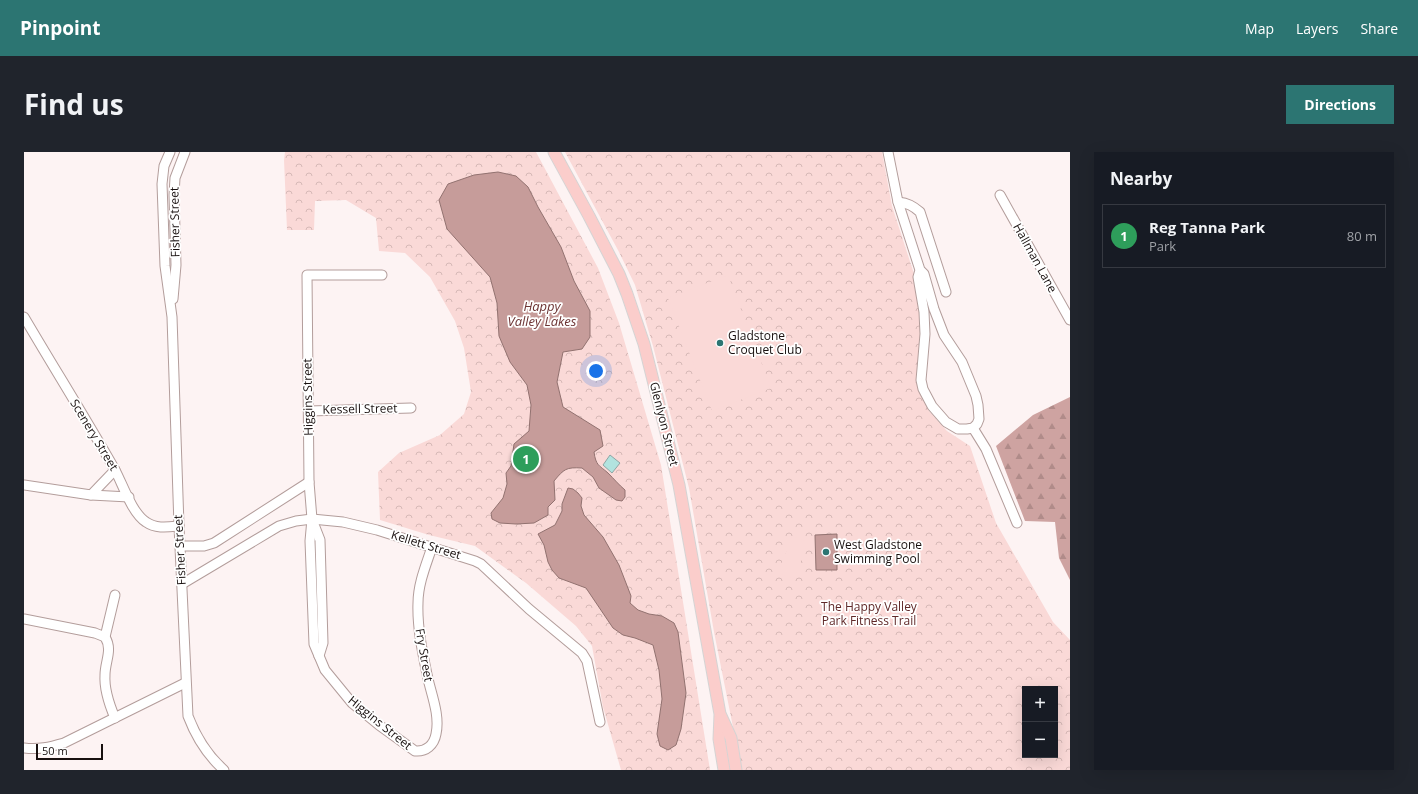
<!DOCTYPE html>
<html lang="en">
<head>
<meta charset="utf-8">
<style>
	:root { --surface:#171b24; --page:#20242c; --text:#f1f3f6; --muted:#9ea1a6; --line:#363941; --accent:#2c7572 }
	body { margin:0; font-family:"Open Sans",sans-serif; background:var(--page); color:var(--text) }
	.controls { position:absolute; right:12px; bottom:12px; display:grid; overflow:hidden; border-radius:0px; box-shadow:0 4px 16px #0002 }
	.controls button { width:36px; height:36px; display:grid; place-items:center; padding:0; border:0; border-bottom:1px solid var(--line); background:var(--surface); color:var(--text); font:20px sans-serif }
	.scale { position:absolute; left:12px; bottom:10px; width:67px; box-sizing:border-box; padding-left:4px; border:2px solid #18100f; border-top:0; font-size:11px; line-height:14px; white-space:nowrap; color:#18100f; -webkit-text-stroke:3px #fff; paint-order:stroke }
	.you { position:absolute; left:572px; top:219px; width:14px; height:14px; margin:-10px; border:3px solid #fff; border-radius:50%; background:#1a73e8; box-shadow:0 0 0 6px #1a73e833 }
	.badge { display:grid; place-items:center; width:26px; height:26px; border-radius:50%; background:var(--accent); color:#fff; font-size:13px; font-weight:700 }
	.pin { position:absolute; translate:-50% -50%; border:2px solid #fff; box-shadow:0 1px 4px #0006 }
	.list { margin:0; padding:0; list-style:none }
	h2 { display:flex; justify-content:space-between; align-items:center; height:52px; margin:0; padding:0 16px; font-size:17px }
	h2 small { font-size:13px; font-weight:400; color:var(--muted) }
	.list li { display:grid; grid-template-columns:26px 1fr auto; gap:12px; align-items:center; box-sizing:border-box; height:64px; margin:0 8px 8px; padding:0 8px; border:1px solid var(--line); border-radius:0px }
	.list b { display:block; font-size:15px; white-space:nowrap }
	.list p { margin:0; font-size:13px; white-space:nowrap; color:var(--muted) }
	.list em { font-size:13px; font-style:normal; color:var(--muted) }
	.map { position:relative; flex:none; width:1046px; height:618px; overflow:hidden; border-radius:0px }
	header { display:flex; align-items:center; gap:24px; box-sizing:border-box; height:56px; padding:0 20px; background:var(--accent); color:#fff }
	header strong { font-size:19px }
	nav { display:flex; gap:22px; margin-inline-start:auto; font-size:14px }
	.intro { display:flex; align-items:center; justify-content:space-between; box-sizing:border-box; height:96px; padding:0 24px }
	h1 { margin:0; font-size:28px }
	.button { padding:10px 18px; border-radius:0px; background:var(--accent); color:#fff; font-size:14px; font-weight:700 }
	main { display:flex; gap:24px; padding:0 24px }
	aside { flex:1; background:var(--surface); border-radius:0px; box-shadow:0 4px 16px #0002 }
	.map>svg:first-child { display:block }
</style>
</head>
<body>
<header>
<strong>Pinpoint</strong>
<nav><a>Map</a><a>Layers</a><a>Share</a></nav>
</header>
<div class="intro"><h1>Find us</h1><a class="button">Directions</a></div>
<main>
<div class="map">
<svg width="1046" height="618" viewBox="0 0 1046 618">
	<defs>
		<pattern id="forest-firs" width="22" height="20" patternUnits="userSpaceOnUse"><rect width="22" height="20" fill="#cea3a1"/><path d="M5 1l3.5 6h-7zM16 11l3.5 6h-7z" fill="#b08b89"/></pattern>
		<pattern id="park-crowns" width="20" height="18" patternUnits="userSpaceOnUse"><rect width="20" height="18" fill="#fad9d7"/><path d="M2 6a3 3 0 1 1 6 0M12 15a3 3 0 1 1 6 0" fill="none" stroke="#d6b9b7"/></pattern>
	</defs>
	<rect width="100%" height="100%" fill="#fdf3f3"/>
	<path fill="url(#forest-firs)" d="M1046,245V428L1035,406L1031,370L1001,369L972,294L1009,263Z"/>
	<g fill="url(#park-crowns)" fill-rule="evenodd">
		<path d="M261,0H512L574,116L595,171L637,313L686,618H597L579,555L568,494L552,474L502,431L451,394L405,383L356,368L354,320L375,301L416,283L440,262L447,240L440,196L431,169L406,125L381,101L355,99L352,66L322,48L291,49L290,78H263L260,8Z"/>
		<path d="M541,0H858L868,54L893,131L898,183L896,201L893,218L897,242L905,259L923,279L946,294L972,371L1029,470L1046,488V618H716L712,590L690,480L665,336L629,194L611,133L595,100ZM1001,537H1031V603H1001Z"/>
	</g>
	<g fill="#fad9d7">
		<path d="M704,123L747,236L688,259L644,146Z"/>
		<path d="M768,384L784,390L770,427L754,421Z"/>
	</g>
	<g fill="#c69c9a" stroke="#927270">
		<path d="M474,20L492,24L504,35L514,55L537,95L550,129L566,159V185L558,197L539,200L533,230L539,255L576,278L579,294L570,300C572,314 575,313 584,321C590,327 595,333 601,338V345L598,349L592,348L575,336L569,325L558,316C542,315 540,317 530,329L531,348L524,355V363L510,371L492,372L476,371L468,367L467,361L479,346L483,332L482,321L487,314L490,292L505,279L507,253L503,233L486,210L475,184L473,151L466,125L423,77L415,48L424,32L450,23Z"/>
		<path d="M544,336L549,337L554,341L558,346L557,354L560,363L579,385L595,413L607,444L606,451L614,458L625,462L638,464L650,471L654,480L662,541L657,577L652,593L644,598L636,594L633,582L638,547L635,518L629,493L611,486L599,483L589,476L562,436L535,426L528,418L524,410L520,393L514,382L531,373L538,359V352Z"/>
		<path d="M813,382V418H792L791,383Z"/>
	</g>
	<path fill="#b2e3df" stroke="#8ea5a4" d="M586,303L596,311L588,321L579,313Z"/>
	<g fill="none" stroke-linecap="round" stroke-linejoin="round">
		<g stroke="#b39d9b" stroke-width="11">
			<g id="minor">
				<path d="M146,0L140,14L138,32L141,114L148,165L155,374L164,564C172,585 183,603 200,618"/>
				<path d="M864,0L874,50L896,118L900,122L910,157L920,183L938,210L952,244L954,253L955,267L953,272L949,276L943,277H934L922,270L908,254L899,237L897,228L898,217L901,182L900,160L894,125L896,118"/>
				<path d="M976,43L1046,168"/>
				<path d="M874,50C884,51 889,54 896,60L922,140"/>
				<path d="M358,123H283L285,330L288,367L286,389L290,492L301,518L328,551L355,573L391,599C402,600 410,593 412,582C416,564 408,544 404,527C399,503 393,476 394,451C394,432 402,413 408,395"/>
				<path d="M149,147L152,113L150,43L151,26L161,0"/>
				<path d="M0,165C30,216 62,267 91,318C99,333 108,361 122,370C132,377 144,375 155,374"/>
				<path d="M285,259L387,256"/>
				<path d="M949,276L962,297L993,371"/>
				<path d="M0,333L67,343L105,345"/>
				<path d="M67,343L91,318"/>
				<path d="M289,370L296,388L299,491L295,504"/>
				<path d="M156,394H180L190,391L285,330"/>
				<path d="M158,432L255,374L272,369L288,367L319,370L353,378L451,409L457,412L505,457L558,501L563,509L576,570"/>
				<path d="M0,467L71,481L81,485"/>
				<path d="M91,566C85,552 80,538 81,523C81,509 89,498 81,485L91,443"/>
				<path d="M0,596C14,598 26,595 40,591L161,531"/>
			</g>
		</g>
		<g stroke="#d5d4d4" stroke-width="13">
			<g id="major">
				<path d="M530,0L565,64L595,122L603,142L620,192L655,333L696,562L695,587L700,618"/>
				<path d="M697,564L707,586L712,618"/>
			</g>
		</g>
		<use href="#minor" stroke="#fff" stroke-width="9"/>
		<use href="#major" stroke="#fbcdcb" stroke-width="11"/>
	</g>
	<g fill="#2c7572" stroke="#fff" stroke-width="1.5">
		<circle cx="696" cy="191" r="4"/>
		<circle cx="802" cy="400" r="4"/>
	</g>
	<g text-anchor="middle" stroke-width="3.5" stroke-linejoin="round" paint-order="stroke">
		<g font-size="12" fill="#18100f" stroke="#fff">
			<text transform="translate(151 70) rotate(-91)" y="4">Fisher Street</text>
			<text transform="translate(1011 106) rotate(61)" y="4">Hallman Lane</text>
			<text transform="translate(284 245) rotate(-91)" y="4">Higgins Street</text>
			<text transform="translate(336 257) rotate(-1)" y="4">Kessell Street</text>
			<text transform="translate(640 272) rotate(76)" y="4">Glenlyon Street</text>
			<text transform="translate(70 283) rotate(59)" y="4">Scenery Street</text>
			<text transform="translate(402 393) rotate(17)" y="4">Kellett Street</text>
			<text transform="translate(156 398) rotate(-93)" y="4">Fisher Street</text>
			<text transform="translate(400 503) rotate(80)" y="4">Fry Street</text>
			<text transform="translate(356 571) rotate(39)" y="4">Higgins Street</text>
		</g>
		<g font-size="12" fill="#18100f" stroke="#fff" text-anchor="start">
			<text x="704" y="188">Gladstone<tspan x="704" dy="14">Croquet Club</tspan></text>
			<text x="810" y="397">West Gladstone<tspan x="810" dy="14">Swimming Pool</tspan></text>
		</g>
		<g font-size="12" fill="#602929" stroke="#fff">
			<text x="845" y="459">The Happy Valley<tspan x="845" dy="14">Park Fitness Trail</tspan></text>
		</g>
		<g font-size="13" font-style="italic" fill="#6d3434" stroke="#fff">
			<text x="518" y="159">Happy<tspan x="518" dy="15">Valley Lakes</tspan></text>
		</g>
	</g>
</svg>
<div class="controls">
<button>+</button>
<button>−</button>
</div>
<div class="scale">50 m</div>
<div class="you"></div>
<div class="pin badge" style="left:502px;top:307px;background:#2e9e5b">1</div>
</div>
<aside>
<h2>Nearby<small></small></h2>
<ul class="list">
<li><span class="badge" style="background:#2e9e5b">1</span><div><b>Reg Tanna Park</b><p>Park</p></div><em>80 m</em></li>
</ul>
</aside>
</main>
</body>
</html>
